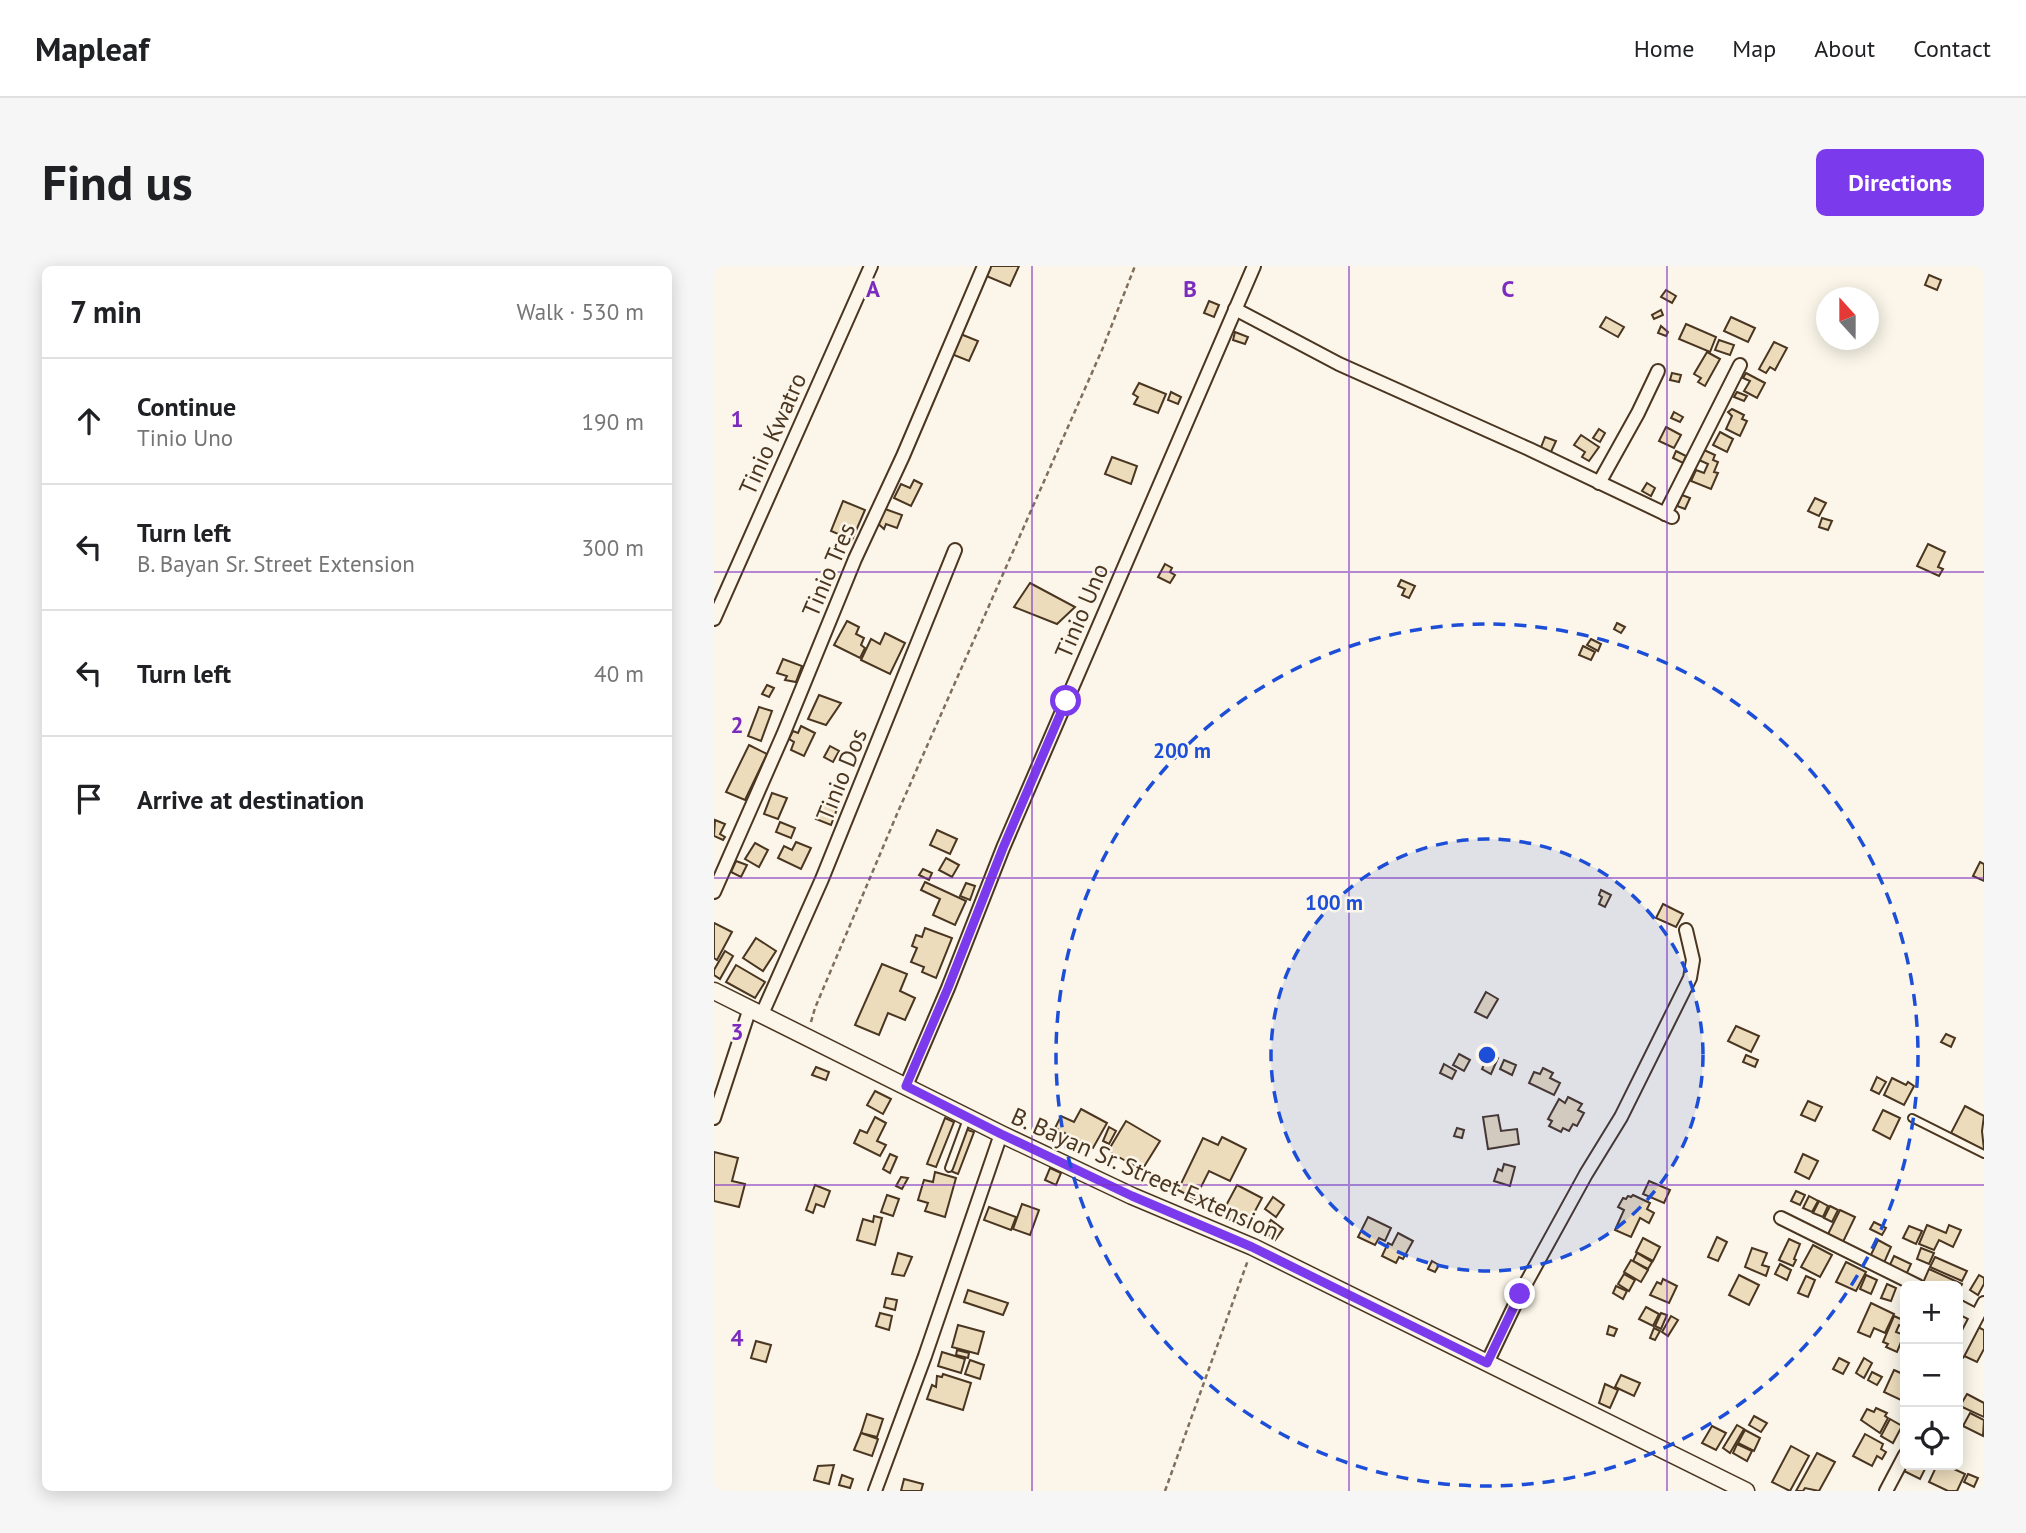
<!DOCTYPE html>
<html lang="en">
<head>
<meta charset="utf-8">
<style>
	:root { --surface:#fff; --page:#f6f6f6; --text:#202124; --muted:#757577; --line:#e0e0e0; --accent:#7c3aed }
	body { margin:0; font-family:"PT Sans",sans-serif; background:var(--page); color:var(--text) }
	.controls { position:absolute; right:21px; bottom:21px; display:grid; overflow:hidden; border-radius:10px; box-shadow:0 4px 18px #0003 }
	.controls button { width:63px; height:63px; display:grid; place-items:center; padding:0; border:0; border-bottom:2px solid var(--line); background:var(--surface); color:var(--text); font:35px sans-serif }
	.compass { position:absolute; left:1102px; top:21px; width:63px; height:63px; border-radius:50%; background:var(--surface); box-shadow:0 4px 18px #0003; rotate:339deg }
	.stop { position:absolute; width:21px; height:21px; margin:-16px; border:5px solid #7c3aed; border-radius:50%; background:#fff }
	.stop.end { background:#7c3aed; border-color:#fff; box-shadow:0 2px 7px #0008 }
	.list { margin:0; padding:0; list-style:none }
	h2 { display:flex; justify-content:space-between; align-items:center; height:91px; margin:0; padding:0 28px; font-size:30px }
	h2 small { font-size:23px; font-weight:400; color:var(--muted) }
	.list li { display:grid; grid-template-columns:46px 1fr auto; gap:21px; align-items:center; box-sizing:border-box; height:126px; padding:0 28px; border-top:2px solid var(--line) }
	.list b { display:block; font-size:26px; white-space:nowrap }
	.list p { margin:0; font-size:23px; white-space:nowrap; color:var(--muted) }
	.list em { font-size:23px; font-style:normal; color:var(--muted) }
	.icon { flex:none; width:38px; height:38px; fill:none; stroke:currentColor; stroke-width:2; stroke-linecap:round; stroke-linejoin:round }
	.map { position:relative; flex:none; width:1270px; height:1225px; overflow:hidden; border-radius:10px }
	header { display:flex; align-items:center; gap:42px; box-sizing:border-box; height:98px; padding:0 35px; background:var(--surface); border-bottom:2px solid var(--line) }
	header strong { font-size:33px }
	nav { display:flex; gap:38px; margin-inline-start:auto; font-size:24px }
	.intro { display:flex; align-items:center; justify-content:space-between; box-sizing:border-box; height:168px; padding:0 42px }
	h1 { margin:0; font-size:49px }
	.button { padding:18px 32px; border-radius:10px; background:var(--accent); color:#fff; font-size:24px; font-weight:700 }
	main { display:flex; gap:42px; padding:0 42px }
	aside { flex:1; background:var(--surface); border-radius:10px; box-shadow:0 4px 18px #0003 }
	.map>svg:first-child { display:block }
</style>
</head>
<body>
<header>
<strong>Mapleaf</strong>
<nav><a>Home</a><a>Map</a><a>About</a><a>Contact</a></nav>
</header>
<div class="intro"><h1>Find us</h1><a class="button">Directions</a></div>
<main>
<aside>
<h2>7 min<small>Walk · 530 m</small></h2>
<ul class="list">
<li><svg class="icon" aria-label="ahead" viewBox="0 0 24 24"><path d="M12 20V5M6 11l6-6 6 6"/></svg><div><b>Continue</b><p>Tinio Uno</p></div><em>190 m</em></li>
<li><svg class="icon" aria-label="left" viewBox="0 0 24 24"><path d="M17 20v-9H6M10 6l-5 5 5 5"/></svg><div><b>Turn left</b><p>B. Bayan Sr. Street Extension</p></div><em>300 m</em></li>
<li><svg class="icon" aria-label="left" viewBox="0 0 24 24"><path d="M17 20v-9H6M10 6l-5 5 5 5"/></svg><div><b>Turn left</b></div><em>40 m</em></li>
<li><svg class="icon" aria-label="arrive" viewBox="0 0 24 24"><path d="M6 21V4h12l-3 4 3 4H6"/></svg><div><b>Arrive at destination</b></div></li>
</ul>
</aside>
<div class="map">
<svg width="1270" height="1225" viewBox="0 0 1270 1225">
	<rect width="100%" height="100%" fill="#fbf6e9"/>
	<g fill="#ecdcbc" stroke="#4a3520" stroke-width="2">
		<path d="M274,0H305L296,20L270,9Z"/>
		<path d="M1215,9L1227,14L1223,24L1211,19Z"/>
		<path d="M952,24L962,30L958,37L947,31Z"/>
		<path d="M495,35L505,39L500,51L490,47Z"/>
		<path d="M947,44L949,49L940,53L938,49Z"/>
		<path d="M892,51L910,61L904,71L886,61Z"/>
		<path d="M1017,51L1041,62L1034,76L1010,65Z"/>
		<path d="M972,58L1002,71L996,86L965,73Z"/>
		<path d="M947,60L954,66L952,70L944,67Z"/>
		<path d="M521,66L534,71L531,78L519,74Z"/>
		<path d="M244,67L264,75L255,95L235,87Z"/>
		<path d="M1005,74L1020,79L1016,89L1001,84Z"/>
		<path d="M1060,76L1073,82L1061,104L1056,101L1052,107L1045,103Z"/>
		<path d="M993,86L1006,93L991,120L984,116L987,112L980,108Z"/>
		<path d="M958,107L967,109L965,116L956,114Z"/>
		<path d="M1032,107L1051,117L1043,132L1030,125L1036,115L1029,112Z"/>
		<path d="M425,117L452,128L444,147L420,138L424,131L419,128Z"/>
		<path d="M457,126L467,131L464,138L454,134Z"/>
		<path d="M1023,126L1033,130L1030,135L1020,131Z"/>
		<path d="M1018,143L1030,149L1028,153L1033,155L1026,170L1012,163L1018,150L1014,146Z"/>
		<path d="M960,146L969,151L966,156L957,152Z"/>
		<path d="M952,161L967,169L960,182L945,175Z"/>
		<path d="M885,163L891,167L886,176L879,172Z"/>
		<path d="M1006,166L1019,173L1013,186L999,179Z"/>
		<path d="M867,169L885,181L875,195L868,191L871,186L860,179Z"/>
		<path d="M831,171L842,175L836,188L826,184Z"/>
		<path d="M990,184L1001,189L999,194L1004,196L1000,206L1004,207L997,223L977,215L982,204L990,207L994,198L985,194Z"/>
		<path d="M962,185L972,190L969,197L959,192Z"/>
		<path d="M398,191L423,200L417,218L391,208Z"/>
		<path d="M200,214L208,218L197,240L180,232L187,218L196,222Z"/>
		<path d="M933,217L941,222L937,230L928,225Z"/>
		<path d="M968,229L976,232L971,243L963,240Z"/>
		<path d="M1101,232L1112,237L1105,250L1094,245Z"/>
		<path d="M129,235L151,244L138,274L117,265Z"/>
		<path d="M171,243L188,249L183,262L172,258L170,263L160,254Z"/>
		<path d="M1108,252L1118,255L1114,264L1105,261Z"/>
		<path d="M1214,278L1231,286L1224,301L1229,303L1225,310L1203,300Z"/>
		<path d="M451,298L458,302L456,306L461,309L456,317L444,311Z"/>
		<path d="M687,314L701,320L695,332L688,329L691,323L684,320Z"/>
		<path d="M316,317L361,341L343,358L300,341Z"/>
		<path d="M133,355L145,361L142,368L150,372L147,379L151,382L146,392L120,379Z"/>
		<path d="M903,357L911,361L907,367L900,363Z"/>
		<path d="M171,367L191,377L176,408L147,394L157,373L166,378Z"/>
		<path d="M877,373L887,378L884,385L873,379Z"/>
		<path d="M869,380L881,386L877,394L865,389Z"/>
		<path d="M69,393L88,400L82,416L71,414L73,410L63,407Z"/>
		<path d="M53,419L60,422L55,431L48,428Z"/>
		<path d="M105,429L127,437L112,459L94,453Z"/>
		<path d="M45,441L58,445L47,475L34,470Z"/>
		<path d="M87,460L101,467L90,490L77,484L80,476L75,473L79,465L84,467Z"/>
		<path d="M35,479L53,488L31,534L12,526Z"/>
		<path d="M116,480L125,485L119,496L110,491Z"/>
		<path d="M58,527L73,532L64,553L50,548Z"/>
		<path d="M109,538L123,543L117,559L102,553Z"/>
		<path d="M1,554L11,558L6,568L11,571L9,574L0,570Z"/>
		<path d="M66,556L81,562L77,572L62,566Z"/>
		<path d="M223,564L243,573L236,588L216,579Z"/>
		<path d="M82,576L97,582L87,603L64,592L70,580L78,584Z"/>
		<path d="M41,577L54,584L45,601L31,593Z"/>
		<path d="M232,592L245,599L238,611L225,604Z"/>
		<path d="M22,595L33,599L27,611L17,606Z"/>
		<path d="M1266,596L1270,598V615L1259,610Z"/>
		<path d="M209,603L218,607L215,614L205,609Z"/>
		<path d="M211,616L252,635L241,659L219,649L226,633L207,624Z"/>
		<path d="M252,617L261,620L256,634L246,630Z"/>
		<path d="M887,624L897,629L891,641L885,638L888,631L885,629Z"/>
		<path d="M949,638L969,648L962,661L942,652Z"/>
		<path d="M0,657L18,666L3,694L0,692Z"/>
		<path d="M211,662L238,672L222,712L208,706L210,701L197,696L203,682L198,680L202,669L208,671Z"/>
		<path d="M42,672L62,685L49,705L29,692Z"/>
		<path d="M11,685L19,690L6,713L0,709V704Z"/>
		<path d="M168,698L193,708L186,725L201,732L191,754L174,747L165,769L141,759Z"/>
		<path d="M22,699L51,716L41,732L12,716Z"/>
		<path d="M772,726L784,733L773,752L761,746Z"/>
		<path d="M1022,760L1045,770L1037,786L1014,775Z"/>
		<path d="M1232,768L1241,772L1237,781L1227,776Z"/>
		<path d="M745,788L756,794L750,805L739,799Z"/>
		<path d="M775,788L784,792L777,808L768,803Z"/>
		<path d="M1032,789L1044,794L1041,801L1029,796Z"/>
		<path d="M790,794L802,799L798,809L786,803Z"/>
		<path d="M730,798L742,805L738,813L726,807Z"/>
		<path d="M102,801L115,806L112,814L98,809Z"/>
		<path d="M829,802L839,807L836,812L846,817L840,829L815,817L820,806L826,808Z"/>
		<path d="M1163,811L1172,816L1165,828L1157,824Z"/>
		<path d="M1178,812L1192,819L1194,816L1200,820L1190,839L1170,829Z"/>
		<path d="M161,825L177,833L169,848L153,839Z"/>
		<path d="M854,831L868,838L864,844L870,847L863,860L859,858L855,865L849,862L847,866L835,860L838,855L834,853L845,833L851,837Z"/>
		<path d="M1094,835L1108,841L1101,855L1087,849Z"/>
		<path d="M1251,840L1270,850L1268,865L1270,884L1237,867Z"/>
		<path d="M367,843L393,857L379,882L341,862L347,850L360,856Z"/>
		<path d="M1169,844L1186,852L1176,873L1159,864Z"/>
		<path d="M784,849L787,865L803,863L805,878L774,883L769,851Z"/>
		<path d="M161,851L172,857L163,875L172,879L166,890L140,877L146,864L153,867Z"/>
		<path d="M231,852L240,856L222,901L213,898Z"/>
		<path d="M412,855L446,875L428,904L394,885Z"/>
		<path d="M395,861L402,865L395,878L389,875Z"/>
		<path d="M743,862L750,864L748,872L740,870Z"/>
		<path d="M251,863L260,866L244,908L234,904Z"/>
		<path d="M508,871L532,883L516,915L495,905L481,933L464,924L489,872L504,879Z"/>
		<path d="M0,886L24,892L18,915L31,918L25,941L0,935Z"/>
		<path d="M176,888L183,891L176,907L169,903Z"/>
		<path d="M1089,888L1104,895L1095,913L1081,906Z"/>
		<path d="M790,898L801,901L796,920L780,915L784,903L788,905Z"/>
		<path d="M336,902L347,907L342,919L331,914Z"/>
		<path d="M221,906L242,912L231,951L211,945L214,937L204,934L210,914L219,916Z"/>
		<path d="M187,911L194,912L188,923L182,920Z"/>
		<path d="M935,915L956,924L950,937L929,928Z"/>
		<path d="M101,919L116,925L110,941L102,938L99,947L92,944Z"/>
		<path d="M523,919L548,932L532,962L507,949Z"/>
		<path d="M1082,925L1091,929L1086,939L1077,935Z"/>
		<path d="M173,929L185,933L179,950L167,946Z"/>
		<path d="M919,929L936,937L933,943L940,947L935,957L926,952L917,971L901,964L910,944L904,941L909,932L912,933L914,930L917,931Z"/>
		<path d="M1095,930L1104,935L1098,946L1089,942Z"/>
		<path d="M559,931L570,939L562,951L551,943Z"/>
		<path d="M1105,935L1114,940L1109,951L1099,947Z"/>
		<path d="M308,938L325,944L316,969L299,963Z"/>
		<path d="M1116,940L1124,944L1118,956L1110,952Z"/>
		<path d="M275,941L302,951L297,964L270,954Z"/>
		<path d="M1126,944L1141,951L1129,976L1114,968Z"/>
		<path d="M160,950L168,952L161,979L143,974L149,953L159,956Z"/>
		<path d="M654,951L677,962L671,975L665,972L661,979L644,971Z"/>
		<path d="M557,954L569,963L561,974L549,965Z"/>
		<path d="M1160,956L1172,962L1168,969L1156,963Z"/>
		<path d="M1213,959L1232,967L1235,959L1247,964L1239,981L1225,974L1220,984L1205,978Z"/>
		<path d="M1195,960L1208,965L1202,978L1189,972Z"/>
		<path d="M684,967L699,975L689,993L685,991L682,997L668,990L674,977L678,979Z"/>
		<path d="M1003,971L1013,976L1004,995L994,991Z"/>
		<path d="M929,972L946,981L939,995L922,986Z"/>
		<path d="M1075,973L1086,978L1080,993L1082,994L1079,1000L1065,994Z"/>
		<path d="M1164,974L1177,981L1169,999L1155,993Z"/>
		<path d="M1099,979L1118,989L1106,1011L1087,1001Z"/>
		<path d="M1038,982L1053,987L1048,999L1055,1001L1052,1010L1031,1001Z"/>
		<path d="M1207,982L1220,987L1215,998L1203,993Z"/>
		<path d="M184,987L198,991L190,1010L178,1008Z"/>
		<path d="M923,987L938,996L934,1003L919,995Z"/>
		<path d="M1180,990L1197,998L1191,1011L1174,1003Z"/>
		<path d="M1221,991L1253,1005L1248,1015L1216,1001Z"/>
		<path d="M917,994L934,1004L927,1016L910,1006Z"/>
		<path d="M718,995L725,999L721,1006L714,1003Z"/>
		<path d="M1132,996L1152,1006L1142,1025L1122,1016Z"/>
		<path d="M1066,998L1077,1004L1073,1014L1061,1008Z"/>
		<path d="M1215,1003L1248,1018L1244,1027V1020L1208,1019Z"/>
		<path d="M910,1008L921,1014L915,1025L904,1018Z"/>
		<path d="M1025,1009L1045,1019L1035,1039L1015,1029Z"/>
		<path d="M1152,1009L1163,1014L1157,1028L1146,1023Z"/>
		<path d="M1265,1009L1270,1012V1018L1264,1029L1256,1024Z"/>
		<path d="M1092,1010L1101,1014L1094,1031L1084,1027Z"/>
		<path d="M949,1013L963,1020L955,1037L936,1029L943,1016L947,1018Z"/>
		<path d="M1173,1018L1182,1022L1177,1035L1167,1032Z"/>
		<path d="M902,1020L913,1025L909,1033L899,1027Z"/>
		<path d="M254,1024L294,1037L289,1049L250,1036Z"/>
		<path d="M172,1032L183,1034L181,1044L170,1041Z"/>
		<path d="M1157,1037L1180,1048L1171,1067L1160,1062L1156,1071L1144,1066Z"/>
		<path d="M932,1041L945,1048L939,1060L925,1053Z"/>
		<path d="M166,1047L178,1050L175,1064L162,1060Z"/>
		<path d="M947,1047L953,1049L947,1063L941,1060Z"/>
		<path d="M957,1050L964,1054L954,1070L948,1066Z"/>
		<path d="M1180,1050L1191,1055V1062L1185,1059L1182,1066L1190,1069L1183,1086L1172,1081L1174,1078L1169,1076Z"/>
		<path d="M244,1059L270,1066L264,1088L238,1081Z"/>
		<path d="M895,1060L903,1063L900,1070L893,1068Z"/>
		<path d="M1262,1060L1270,1064V1083L1263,1096L1248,1089Z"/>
		<path d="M940,1062L946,1065L941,1074L936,1072Z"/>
		<path d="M42,1075L57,1079L52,1096L37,1092Z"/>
		<path d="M243,1084L255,1087L254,1092L242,1089Z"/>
		<path d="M228,1086L251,1093L247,1107L224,1100Z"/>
		<path d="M1125,1092L1135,1097L1129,1108L1119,1103Z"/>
		<path d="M1150,1092L1158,1097L1150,1112L1142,1107Z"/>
		<path d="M256,1094L270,1099L266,1113L251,1108Z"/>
		<path d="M1180,1104L1191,1109V1130L1189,1135L1170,1126Z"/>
		<path d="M1158,1106L1168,1111L1163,1119L1154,1114Z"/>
		<path d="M229,1108L257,1117L249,1144L213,1133L218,1119L222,1121L223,1110L228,1111Z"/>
		<path d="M907,1109L926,1117L920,1130L901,1121Z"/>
		<path d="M891,1118L904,1124L896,1142L885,1137Z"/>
		<path d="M1253,1128L1270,1137V1151L1246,1140Z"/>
		<path d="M1162,1142L1173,1147L1171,1150L1174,1152L1166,1167L1147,1154L1153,1143L1160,1146Z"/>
		<path d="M1256,1147L1270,1154L1269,1170L1249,1160Z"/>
		<path d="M153,1148L169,1153L163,1171L147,1167Z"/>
		<path d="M1040,1150L1053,1157L1047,1166L1035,1159Z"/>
		<path d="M1176,1153L1188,1160L1179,1177L1167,1170Z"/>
		<path d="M1023,1159L1030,1163L1016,1187L1009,1182Z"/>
		<path d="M998,1160L1012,1167L1002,1184L988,1177Z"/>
		<path d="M1031,1164L1046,1172L1040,1185L1024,1177Z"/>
		<path d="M147,1167L164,1173L158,1190L140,1184Z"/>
		<path d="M1151,1168L1169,1178L1167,1183L1172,1186L1168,1193L1163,1190L1158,1200L1139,1190Z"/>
		<path d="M1023,1178L1038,1185L1033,1195L1019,1187Z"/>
		<path d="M1077,1180L1095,1190L1076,1225L1058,1216Z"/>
		<path d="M1103,1187L1121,1196L1105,1225L1091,1222L1089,1225H1082Z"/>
		<path d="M120,1199L115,1218L100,1214L104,1200Z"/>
		<path d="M1191,1199H1213L1206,1213L1188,1204Z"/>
		<path d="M1223,1199H1231L1251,1208L1243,1225H1234L1215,1216Z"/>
		<path d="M1254,1208L1264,1212L1260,1221L1250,1216Z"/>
		<path d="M128,1209L139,1213L136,1222L125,1219Z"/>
		<path d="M190,1213L209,1218L207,1225H187Z"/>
	</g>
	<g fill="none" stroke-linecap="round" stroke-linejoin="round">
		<g stroke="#4a3520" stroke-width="10">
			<g id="service">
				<path d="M1198,852L1270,888"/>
				<path d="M235,902L253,853"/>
			</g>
		</g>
		<g stroke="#4a3520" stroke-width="16">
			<g id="minor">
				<path d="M521,43L625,98L815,183L958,251"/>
				<path d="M885,217L924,147L944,105"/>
				<path d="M951,248L1026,99"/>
				<path d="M0,353L157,0"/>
				<path d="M0,626L69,469L141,293L189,190L270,0"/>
				<path d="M48,748L108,613L241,284"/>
				<path d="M192,820L234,722L289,582L540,0"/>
				<path d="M0,852L36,742"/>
				<path d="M1067,952L1204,1020"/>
				<path d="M1244,1040L1263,1050"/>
				<path d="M1244,1087L1270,1037"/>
				<path d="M773,1097L806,1028L872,908L907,851L976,712L979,694L972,664"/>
				<path d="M161,1225L211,1090L287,868"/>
				<path d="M1172,1225L1191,1189"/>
			</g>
		</g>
		<g stroke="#4a3520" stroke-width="19">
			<path id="tertiary" d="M0,725L287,868L418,930L539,981L1032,1225"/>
		</g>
		<g stroke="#7f6f5c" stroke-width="2.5" stroke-dasharray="5 3.5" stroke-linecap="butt">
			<path d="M97,756L101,742L183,548L388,84L421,0"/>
			<path d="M451,1225L534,994"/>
		</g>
		<use href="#service" stroke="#fbf6e9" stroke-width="6"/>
		<use href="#minor" stroke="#fbf6e9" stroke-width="12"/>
		<use href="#tertiary" stroke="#fbf6e9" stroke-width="16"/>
	</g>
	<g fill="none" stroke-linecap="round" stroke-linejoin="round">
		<path stroke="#7c3aed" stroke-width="9" d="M352,435L289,582L234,722L192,820L287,868L418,930L538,981L773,1097L806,1028"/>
	</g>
	<path fill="none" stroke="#7b2cbf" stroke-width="2" stroke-opacity="0.55" d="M318,0V1225M635,0V1225M953,0V1225M0,306H1270M0,612H1270M0,919H1270"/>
	<circle cx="773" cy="789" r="216" fill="#1d4ed8" fill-opacity=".12"/>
	<g fill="none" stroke="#1d4ed8" stroke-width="3.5" stroke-dasharray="12 9">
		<circle cx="773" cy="789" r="216"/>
		<circle cx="773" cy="789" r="431"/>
	</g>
	<g text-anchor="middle" stroke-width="5" stroke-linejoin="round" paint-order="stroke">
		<g font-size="24" fill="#4a3520" stroke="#fbf6e9">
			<text transform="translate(59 168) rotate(-66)" y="8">Tinio Kwatro</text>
			<text transform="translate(115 304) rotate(-67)" y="8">Tinio Tres</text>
			<text transform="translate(368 345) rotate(-67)" y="8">Tinio Uno</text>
			<text transform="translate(128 509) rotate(-68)" y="8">Tinio Dos</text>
			<text transform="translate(431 908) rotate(24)" y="8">B. Bayan Sr. Street Extension</text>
		</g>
	</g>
	<g font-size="23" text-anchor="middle" font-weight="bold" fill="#7b2cbf" stroke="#fbf6e9" stroke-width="5" stroke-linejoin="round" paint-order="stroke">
		<text x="159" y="31">A</text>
		<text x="476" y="31">B</text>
		<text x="794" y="31">C</text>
		<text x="23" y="161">1</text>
		<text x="23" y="467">2</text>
		<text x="23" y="774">3</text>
		<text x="23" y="1080">4</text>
	</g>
	<circle cx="773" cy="789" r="10" fill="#1d4ed8" stroke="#fbf6e9" stroke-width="3.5"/>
	<g font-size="21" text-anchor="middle" font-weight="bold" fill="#1d4ed8" stroke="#fbf6e9" stroke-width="5" stroke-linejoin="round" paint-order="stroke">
		<text x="468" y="492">200 m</text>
		<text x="620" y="644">100 m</text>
	</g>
</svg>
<div class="controls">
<button>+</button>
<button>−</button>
<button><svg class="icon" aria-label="locate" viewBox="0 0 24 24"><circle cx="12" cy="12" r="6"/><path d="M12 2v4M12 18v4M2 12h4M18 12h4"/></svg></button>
</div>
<svg class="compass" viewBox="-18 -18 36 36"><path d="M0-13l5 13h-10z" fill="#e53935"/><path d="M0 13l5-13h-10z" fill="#757577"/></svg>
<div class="stop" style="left:352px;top:435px"></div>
<div class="stop end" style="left:806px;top:1028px"></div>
</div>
</main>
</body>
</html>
